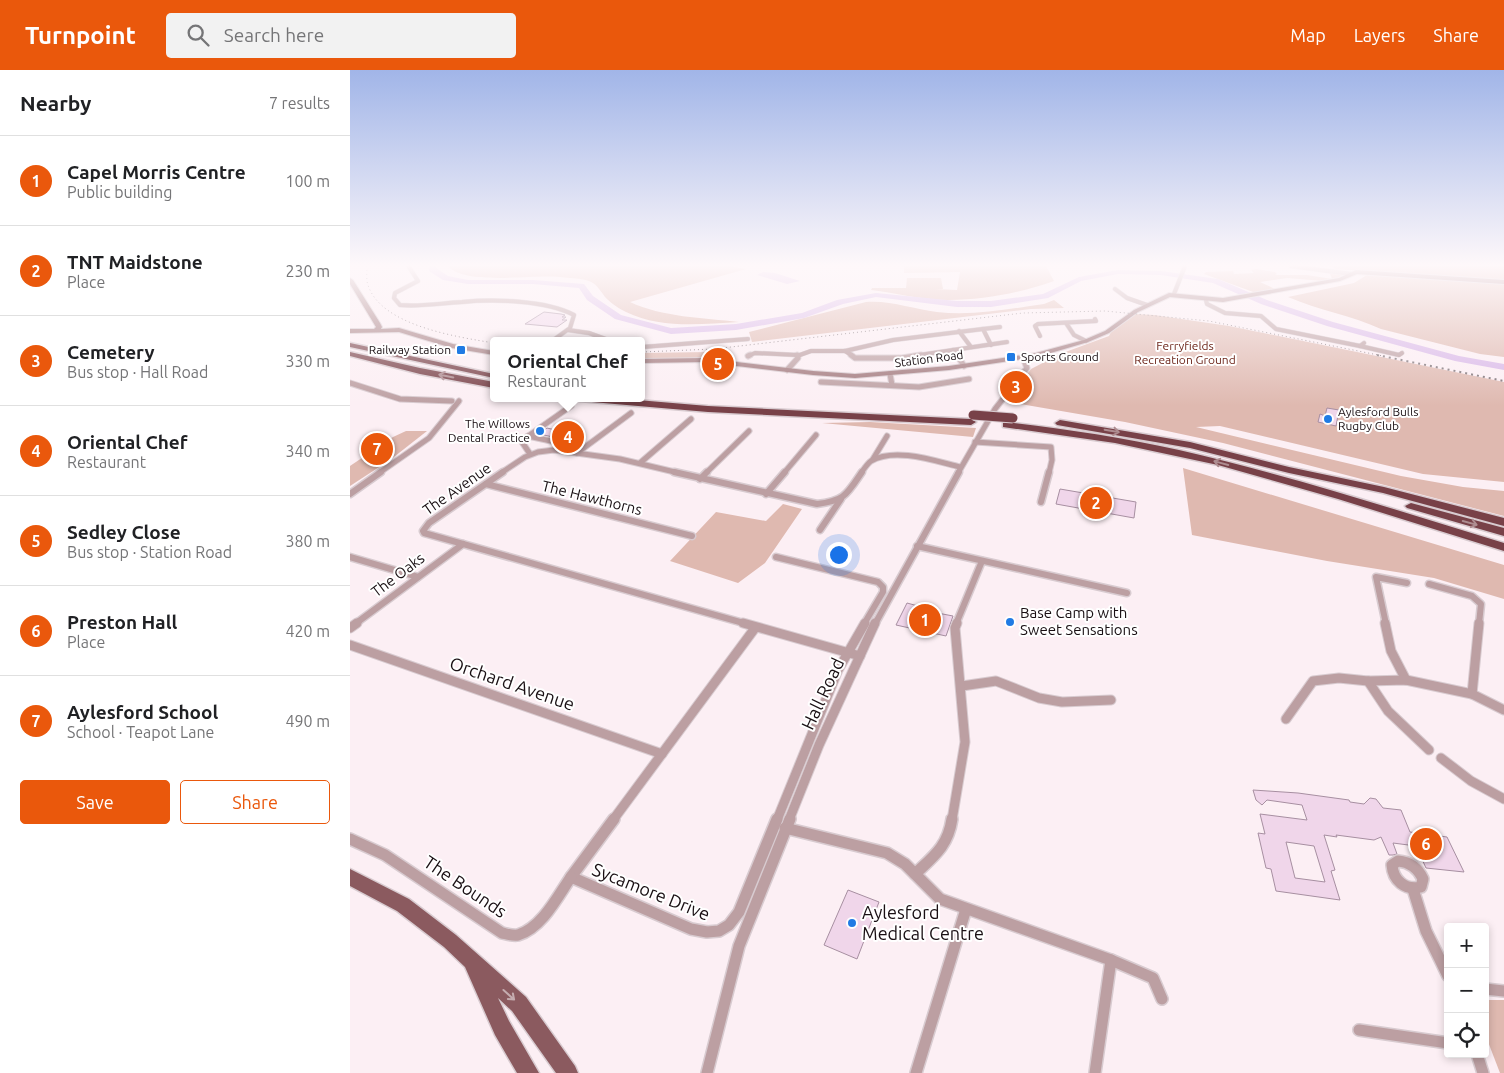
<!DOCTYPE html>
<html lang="en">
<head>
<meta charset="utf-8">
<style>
	:root { --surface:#fff; --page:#f2f2f2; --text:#202124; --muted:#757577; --line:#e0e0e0; --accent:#ea580c }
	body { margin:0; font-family:Ubuntu,sans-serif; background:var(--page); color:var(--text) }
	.controls { position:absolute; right:15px; bottom:15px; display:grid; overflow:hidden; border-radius:5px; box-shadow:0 2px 8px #0003 }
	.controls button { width:45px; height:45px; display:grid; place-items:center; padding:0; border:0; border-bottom:1px solid var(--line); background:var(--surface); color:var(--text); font:25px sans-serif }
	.you { position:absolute; left:488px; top:484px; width:18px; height:18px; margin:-12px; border:4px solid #fff; border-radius:50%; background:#1a73e8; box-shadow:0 0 0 8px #1a73e833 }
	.badge { display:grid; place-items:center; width:32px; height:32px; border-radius:50%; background:var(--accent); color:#fff; font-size:16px; font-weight:700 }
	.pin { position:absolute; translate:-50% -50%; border:2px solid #fff; box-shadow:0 1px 5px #0006 }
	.popup { position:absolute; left:140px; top:267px; width:155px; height:65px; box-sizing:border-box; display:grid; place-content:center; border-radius:5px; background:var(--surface); filter:drop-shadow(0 1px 4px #0005); font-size:16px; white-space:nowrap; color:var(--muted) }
	.popup b { font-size:19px; color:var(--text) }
	.popup::after { content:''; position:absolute; left:50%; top:100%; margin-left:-10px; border:10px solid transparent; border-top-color:var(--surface) }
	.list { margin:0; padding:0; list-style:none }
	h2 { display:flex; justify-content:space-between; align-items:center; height:65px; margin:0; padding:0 20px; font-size:21px }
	h2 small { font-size:16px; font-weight:400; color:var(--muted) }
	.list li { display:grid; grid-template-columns:32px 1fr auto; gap:15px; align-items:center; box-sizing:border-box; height:90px; padding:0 20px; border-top:1px solid var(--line) }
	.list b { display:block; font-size:19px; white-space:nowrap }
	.list p { margin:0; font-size:16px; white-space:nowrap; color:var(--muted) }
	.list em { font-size:16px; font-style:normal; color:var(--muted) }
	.actions { display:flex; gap:10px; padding:15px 20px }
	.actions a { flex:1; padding:11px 0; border:1px solid var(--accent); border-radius:5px; text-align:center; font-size:18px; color:var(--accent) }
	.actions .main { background:var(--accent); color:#fff }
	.icon { flex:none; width:28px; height:28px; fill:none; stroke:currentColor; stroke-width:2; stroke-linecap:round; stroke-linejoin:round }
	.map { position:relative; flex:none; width:1154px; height:1003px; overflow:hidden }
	header { display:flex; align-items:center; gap:30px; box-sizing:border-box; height:70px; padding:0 25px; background:var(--accent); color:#fff }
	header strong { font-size:24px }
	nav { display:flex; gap:28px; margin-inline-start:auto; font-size:18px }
	.search { width:350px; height:45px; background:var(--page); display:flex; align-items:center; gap:12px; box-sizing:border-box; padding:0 18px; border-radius:5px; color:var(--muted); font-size:19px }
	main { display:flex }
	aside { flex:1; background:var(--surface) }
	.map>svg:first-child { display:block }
</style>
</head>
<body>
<header>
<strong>Turnpoint</strong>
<div class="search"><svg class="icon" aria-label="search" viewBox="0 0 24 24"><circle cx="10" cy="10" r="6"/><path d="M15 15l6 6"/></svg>Search here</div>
<nav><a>Map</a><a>Layers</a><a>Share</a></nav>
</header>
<main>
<aside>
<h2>Nearby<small>7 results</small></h2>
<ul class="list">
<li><span class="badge">1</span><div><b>Capel Morris Centre</b><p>Public building</p></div><em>100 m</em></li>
<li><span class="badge">2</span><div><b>TNT Maidstone</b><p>Place</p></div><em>230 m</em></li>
<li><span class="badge">3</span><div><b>Cemetery</b><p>Bus stop · Hall Road</p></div><em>330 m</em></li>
<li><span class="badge">4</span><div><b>Oriental Chef</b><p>Restaurant</p></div><em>340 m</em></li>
<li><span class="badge">5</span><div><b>Sedley Close</b><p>Bus stop · Station Road</p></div><em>380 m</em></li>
<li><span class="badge">6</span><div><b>Preston Hall</b><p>Place</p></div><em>420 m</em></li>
<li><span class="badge">7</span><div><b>Aylesford School</b><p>School · Teapot Lane</p></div><em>490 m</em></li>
</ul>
<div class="actions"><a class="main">Save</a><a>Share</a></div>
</aside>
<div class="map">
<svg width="1154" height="1003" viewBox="0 0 1154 1003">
	<rect width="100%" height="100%" fill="#fceff4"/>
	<g fill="#dfb9b0">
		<path d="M98,196H378L396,199L280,232C312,247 353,248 389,252C351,254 311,259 276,242C270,239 262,234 257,229C251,223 248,214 239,211C230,208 218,208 209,207C182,204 115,216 98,196Z"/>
		<path d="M554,196H696L704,211C670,223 634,230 598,230C572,230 546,223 521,220L522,218H556L557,208H591L593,219H585L607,220L610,202L554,203Z"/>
		<path d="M982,196H1154V210L985,199Z"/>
		<path d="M906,199L925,202L927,204L925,205H957L982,209L979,201L991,203L994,207L992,208L974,211L937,208L910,212L925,219L906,223L854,204L856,202L883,201L884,204L904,203L901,200Z"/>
		<path d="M1017,205L1154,214V287L1130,284L1031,259C1003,246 968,240 938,227L1004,213Z"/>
		<path d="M704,230L714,238L681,239L402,272L399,262L516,232C540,230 563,239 587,242C623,246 659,239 694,234Z"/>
		<path d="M784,244L804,245L879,256L1154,312V412L1073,404L870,356L846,357L1051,406L1113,417L1154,421V446L873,373L775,352L664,333L659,328L681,299L710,284L759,266L762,260Z"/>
		<path d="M358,282L354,289H292V283Z"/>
		<path d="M520,352L626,358L623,367L472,353Z"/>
		<path d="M56,361H77L40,390L0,416V396L43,367Z"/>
		<path d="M833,398L1154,495V529L1084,508L977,491L842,465Z"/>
		<path d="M433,434L452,439L415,493L388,513L320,491L366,442L416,451Z"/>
		<path d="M1135,930H1154V1003H1150L1135,964Z"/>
	</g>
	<path fill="#d8b7e8" d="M413,202L425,203L450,211L437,214L407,205Z"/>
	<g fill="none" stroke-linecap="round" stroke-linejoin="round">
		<path fill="#d8b7e8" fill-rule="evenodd" d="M80,196H86V198L98,206L118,210H183L234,214L243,226L271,245L321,258L386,254L452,243L487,230L526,223L607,231H641L693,224L729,207L768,200L811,201L868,209L917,230L983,252L1109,286L1154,294V300L1105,291L977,256L911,234L863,213L811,205L768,204L731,211L698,228L641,237H607L526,227L493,234L454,248L386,260L321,264L265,249L237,230L229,218L183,214H118L93,210L79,201Z"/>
	</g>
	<g fill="#f0d6ea" stroke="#a78fa1" fill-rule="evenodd">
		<path d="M194,242L211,244L215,245L212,247H216L212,250H217L207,257L175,254Z"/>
		<path d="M977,338L989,340L986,356L968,352L970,344L975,346Z"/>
		<path d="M197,358L218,363L225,364L217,370L189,364Z"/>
		<path d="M710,419L786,432L784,448L706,434Z"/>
		<path d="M557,533L568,536L567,539L603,546L596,566L546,555Z"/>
		<path d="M903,720L948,723L999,730L1000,732L1014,734L1020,728L1026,729L1033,738L1051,740L1060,762L1097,767L1114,802L1076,798L1066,776L1043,773L1047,784L1043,785H1039L1031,767L1024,770L986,765L987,767L974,765L985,800L981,801L990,830L926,821L921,799L916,798L908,763L915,764L910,744L957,750L952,735L917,730L912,735L906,730ZM936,772L964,776L975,812L945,808Z"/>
		<path d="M498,820L529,832L507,889L474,875Z"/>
	</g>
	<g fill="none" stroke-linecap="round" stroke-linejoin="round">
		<g stroke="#d8cbd0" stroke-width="5">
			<g id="street-far4">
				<path d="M941,196L1001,204"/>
				<path d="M59,197L68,211L45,223L44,228L50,235C71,237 92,233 112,232C143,229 196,230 224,245L220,258L202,271"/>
				<path d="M765,219L777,228L797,235"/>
				<path d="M824,224L835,196"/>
				<path d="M856,230L857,234L875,243L911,246L926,259L1010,276L1014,273"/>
				<path d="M716,253L724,265L736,271"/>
				<path d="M633,259L650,257"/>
				<path d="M218,260L239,263L261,271"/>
				<path d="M609,261L621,277"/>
				<path d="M690,266L685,256L688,254L746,251L745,249"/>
				<path d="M1010,276L1049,285L1052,283"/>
				<path d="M292,277L398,269"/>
				<path d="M603,280L607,286"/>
				<path d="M495,281L503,286"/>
				<path d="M398,286L405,283L447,285"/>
				<path d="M447,286L461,281H495L543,270L633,259L641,275"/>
				<path d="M563,286L657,272"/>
			</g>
		</g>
		<g stroke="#d8cbd0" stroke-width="7">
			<g id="street-far3">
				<path d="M501,285L505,288H552L571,285"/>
				<path d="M607,285L614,296"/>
				<path d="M398,286L400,285"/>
				<path d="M437,300L448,288L447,285"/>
				<path d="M540,304L542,315"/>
				<path d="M471,312L569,317L619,309"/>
				<path d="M0,313L50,329L102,331"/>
				<path d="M178,366L233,378"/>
				<path d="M625,372L701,377L702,390L699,403"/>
				<path d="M227,383L281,343"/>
				<path d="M180,384L172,372L174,369L221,336"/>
				<path d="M523,389L537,366"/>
				<path d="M290,393L341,349"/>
				<path d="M29,403L79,368L109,331"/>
				<path d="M151,403L175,387L188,382L204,380L270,389L329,403"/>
				<path d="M356,403L399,361"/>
				<path d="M434,403L466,365"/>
				<path d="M511,403C514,399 517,394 521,391C545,377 585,391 610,397"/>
				<path d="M608,403L645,339L677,298L673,288"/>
			</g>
		</g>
		<g stroke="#d8cbd0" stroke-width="9">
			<g id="street-far2">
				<path d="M153,402L79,453L73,461L74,463L397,554"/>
				<path d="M324,402L467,434C495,431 497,424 512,402"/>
				<path d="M350,409L357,402"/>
				<path d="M136,414L342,466"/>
				<path d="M0,424L31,402"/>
				<path d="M416,424L435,402"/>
				<path d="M691,432L699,402"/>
				<path d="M470,460L491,429"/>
				<path d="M567,476L777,523"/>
				<path d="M0,487L68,507"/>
				<path d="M426,487L528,512L533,517V522L514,554"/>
				<path d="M1079,514L1122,526L1131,534L1129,554"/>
				<path d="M5,554L113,474"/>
				<path d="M525,554L609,402"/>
				<path d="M606,554L632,491"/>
				<path d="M1036,554L1026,507L1057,513"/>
			</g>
		</g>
		<g stroke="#d8cbd0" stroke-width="11">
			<g id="street-far1">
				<path d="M393,553L510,586"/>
				<path d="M1035,553L1041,581L1056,610"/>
				<path d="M0,558L7,553"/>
				<path d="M0,575L312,684"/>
				<path d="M1018,611L1038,641L1079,680"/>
				<path d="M612,616L646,611L689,628L712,632L761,630"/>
				<path d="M1122,624L1129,553"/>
				<path d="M936,649L963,611L989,608L1018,611L1056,610L1122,624L1154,640"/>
				<path d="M1091,688L1121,711L1154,729"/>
				<path d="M263,750L405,558"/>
				<path d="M427,750L488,600L515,553"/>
				<path d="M439,750L469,675L525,553"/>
				<path d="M602,750L615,672L605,558L607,553"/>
			</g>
		</g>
		<g stroke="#d8cbd0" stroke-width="14">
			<g id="street">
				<path d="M264,749L221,807L341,859L357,862L369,861L379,855L389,842L427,749"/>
				<path d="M435,758L537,783L555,794L590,829L761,890L803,908L812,929"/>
				<path d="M0,769L35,785L152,863C157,864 163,866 168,865C192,858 208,826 221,807"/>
				<path d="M1048,791C1060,792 1068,798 1073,809L1071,817C1055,821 1043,810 1042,795Z"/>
				<path d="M565,804C584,786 598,776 602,749"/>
				<path d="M1063,819L1076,861L1098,906"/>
				<path d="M1135,919L1154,921"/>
				<path d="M1009,960L1098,973"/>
				<path d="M1127,984L1133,1003"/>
				<path d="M357,1003L389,876L440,749"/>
				<path d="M566,1003L616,839"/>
				<path d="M745,1003L761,890"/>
			</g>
		</g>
		<g stroke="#d8cbd0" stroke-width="2">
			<g id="secondary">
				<path d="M1006,200L1154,210V214L1007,204L990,211L873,232L820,227L788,242L759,263L738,272L687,287L599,300L505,308L463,305L353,292L292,293V289L353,288L463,301L505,304L599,296L686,283L734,270L755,261L784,240L819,223L873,228L989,208Z"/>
				<path d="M0,208L3,210L30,253L32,257L31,259L49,258L103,274L144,281V285L102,278L49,262L0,263V259H24L26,257L0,214Z"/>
			</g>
		</g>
		<g stroke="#d8cbd0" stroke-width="3">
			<path id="primary" d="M0,799L59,829L106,865L176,927L225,996L228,1003H206L162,941L148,928L159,951L189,1003H167L145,965L115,897L94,877L47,841L0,816Z"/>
		</g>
		<g stroke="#d8cbd0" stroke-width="3">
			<g id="highway">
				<path d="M0,273L144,304V308L0,277Z"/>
				<path d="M0,282L70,298L144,312V318L70,304L0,286Z"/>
				<path d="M226,328H264L358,336L621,349L626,352L621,355L358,342L230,331Z"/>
				<path d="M710,350L840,372L939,397L1034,417L1154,448V456L1033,423L939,403L840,378L707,355L705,353Z"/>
				<path d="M656,352C714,359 772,367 829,380C939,405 1046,440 1154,473V481L988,429L868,395L765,373L653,357V353Z"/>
				<path d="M1061,433L1154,458V466L1057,438L1055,436Z"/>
			</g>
		</g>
		<use href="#street-far4" stroke="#bc9fa2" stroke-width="4"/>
		<use href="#street-far3" stroke="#bc9fa2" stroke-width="5"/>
		<use href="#street-far2" stroke="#bc9fa2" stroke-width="6"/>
		<use href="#street-far1" stroke="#bc9fa2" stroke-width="9"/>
		<use href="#street" stroke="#bc9fa2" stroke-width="11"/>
		<use href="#secondary" fill="#a0777b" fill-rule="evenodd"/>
		<use href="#primary" fill="#8b5a5f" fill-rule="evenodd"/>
		<use href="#highway" fill="#784148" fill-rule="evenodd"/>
		<g stroke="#7c7175" stroke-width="1" stroke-dasharray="1 3" stroke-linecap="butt">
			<path d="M17,196C17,202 16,210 18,215C31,256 108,267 144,273"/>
			<path d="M292,282L364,279L673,243L755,241L859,251L1033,286"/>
		</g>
		<path stroke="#7c7175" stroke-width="2" stroke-dasharray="2 4" stroke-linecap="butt" d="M1027,285L1154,311"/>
		<g stroke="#d8cbd0" stroke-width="11" stroke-linecap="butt">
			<path id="highway-bridge" d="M623,345L663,348"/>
		</g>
		<use href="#highway-bridge" stroke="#784148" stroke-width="9"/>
	</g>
	<defs><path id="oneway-shaft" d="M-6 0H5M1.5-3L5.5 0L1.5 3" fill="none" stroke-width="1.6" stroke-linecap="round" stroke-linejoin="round" transform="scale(1.25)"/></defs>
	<g stroke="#ae8d91">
		<use href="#oneway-shaft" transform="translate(96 306) rotate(-169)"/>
		<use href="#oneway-shaft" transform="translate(762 361) rotate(10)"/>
		<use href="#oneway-shaft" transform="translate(871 393) rotate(-165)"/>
		<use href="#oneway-shaft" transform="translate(1120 453) rotate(15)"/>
	</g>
	<use stroke="#c5acaf" href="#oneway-shaft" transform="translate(159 925) rotate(42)"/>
	<linearGradient id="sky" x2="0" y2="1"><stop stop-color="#a1b5e8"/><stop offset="0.58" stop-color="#fef8fa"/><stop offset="1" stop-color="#fef8fa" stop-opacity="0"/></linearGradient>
	<rect width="1154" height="336" fill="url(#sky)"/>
	<g fill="#207be4" stroke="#fff" stroke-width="2">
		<rect x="106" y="275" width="10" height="10" rx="2.5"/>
		<rect x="656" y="282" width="10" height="10" rx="2.5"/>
		<circle cx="978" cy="349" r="5"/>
		<circle cx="190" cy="361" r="5"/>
		<circle cx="660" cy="552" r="5"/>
		<circle cx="502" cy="853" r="5"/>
	</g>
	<g text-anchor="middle" stroke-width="4" stroke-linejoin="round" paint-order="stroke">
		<g font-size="12" fill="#681f13" stroke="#fff">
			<text x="835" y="280">Ferryfields<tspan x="835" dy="14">Recreation Ground</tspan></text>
		</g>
		<g font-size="12" fill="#190f13" stroke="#fff" text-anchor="end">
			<text x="101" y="284">Railway Station</text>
			<text x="671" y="291" text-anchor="start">Sports Ground</text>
			<text x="988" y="346" text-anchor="start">Aylesford Bulls<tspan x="988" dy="14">Rugby Club</tspan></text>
			<text x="180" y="358">The Willows<tspan x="180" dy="14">Dental Practice</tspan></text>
		</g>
		<g font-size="12" fill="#190f13" stroke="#fff">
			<text transform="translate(579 289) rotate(-7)" y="4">Station Road</text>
		</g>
		<g font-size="15" fill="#190f13" stroke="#fff">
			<text transform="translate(107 419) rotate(-35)" y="5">The Avenue</text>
			<text transform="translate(242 428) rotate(14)" y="5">The Hawthorns</text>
			<text transform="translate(48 505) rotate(-37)" y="5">The Oaks</text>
		</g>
		<g font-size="15" fill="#190f13" stroke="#fff" text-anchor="start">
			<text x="670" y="548">Base Camp with<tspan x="670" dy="17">Sweet Sensations</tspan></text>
		</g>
		<g font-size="18" fill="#190f13" stroke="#fff">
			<text transform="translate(162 614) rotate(19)" y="6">Orchard Avenue</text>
			<text transform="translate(473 624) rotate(-65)" y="6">Hall Road</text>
			<text transform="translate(115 817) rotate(34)" y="6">The Bounds</text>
			<text transform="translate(301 822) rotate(22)" y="6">Sycamore Drive</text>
		</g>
		<g font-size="18" fill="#190f13" stroke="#fff" text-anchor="start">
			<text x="512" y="849">Aylesford<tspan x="512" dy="21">Medical Centre</tspan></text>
		</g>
	</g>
</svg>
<div class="controls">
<button>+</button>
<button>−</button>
<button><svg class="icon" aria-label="locate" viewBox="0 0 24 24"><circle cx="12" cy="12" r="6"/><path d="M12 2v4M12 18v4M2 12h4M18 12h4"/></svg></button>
</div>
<div class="you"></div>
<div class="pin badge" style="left:575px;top:550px">1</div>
<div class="pin badge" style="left:746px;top:433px">2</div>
<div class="pin badge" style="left:666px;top:317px">3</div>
<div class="pin badge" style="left:218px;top:367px">4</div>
<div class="popup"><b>Oriental Chef</b>Restaurant</div>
<div class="pin badge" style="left:368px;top:294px">5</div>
<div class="pin badge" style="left:1076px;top:774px">6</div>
<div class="pin badge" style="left:27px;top:379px">7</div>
</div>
</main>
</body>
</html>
